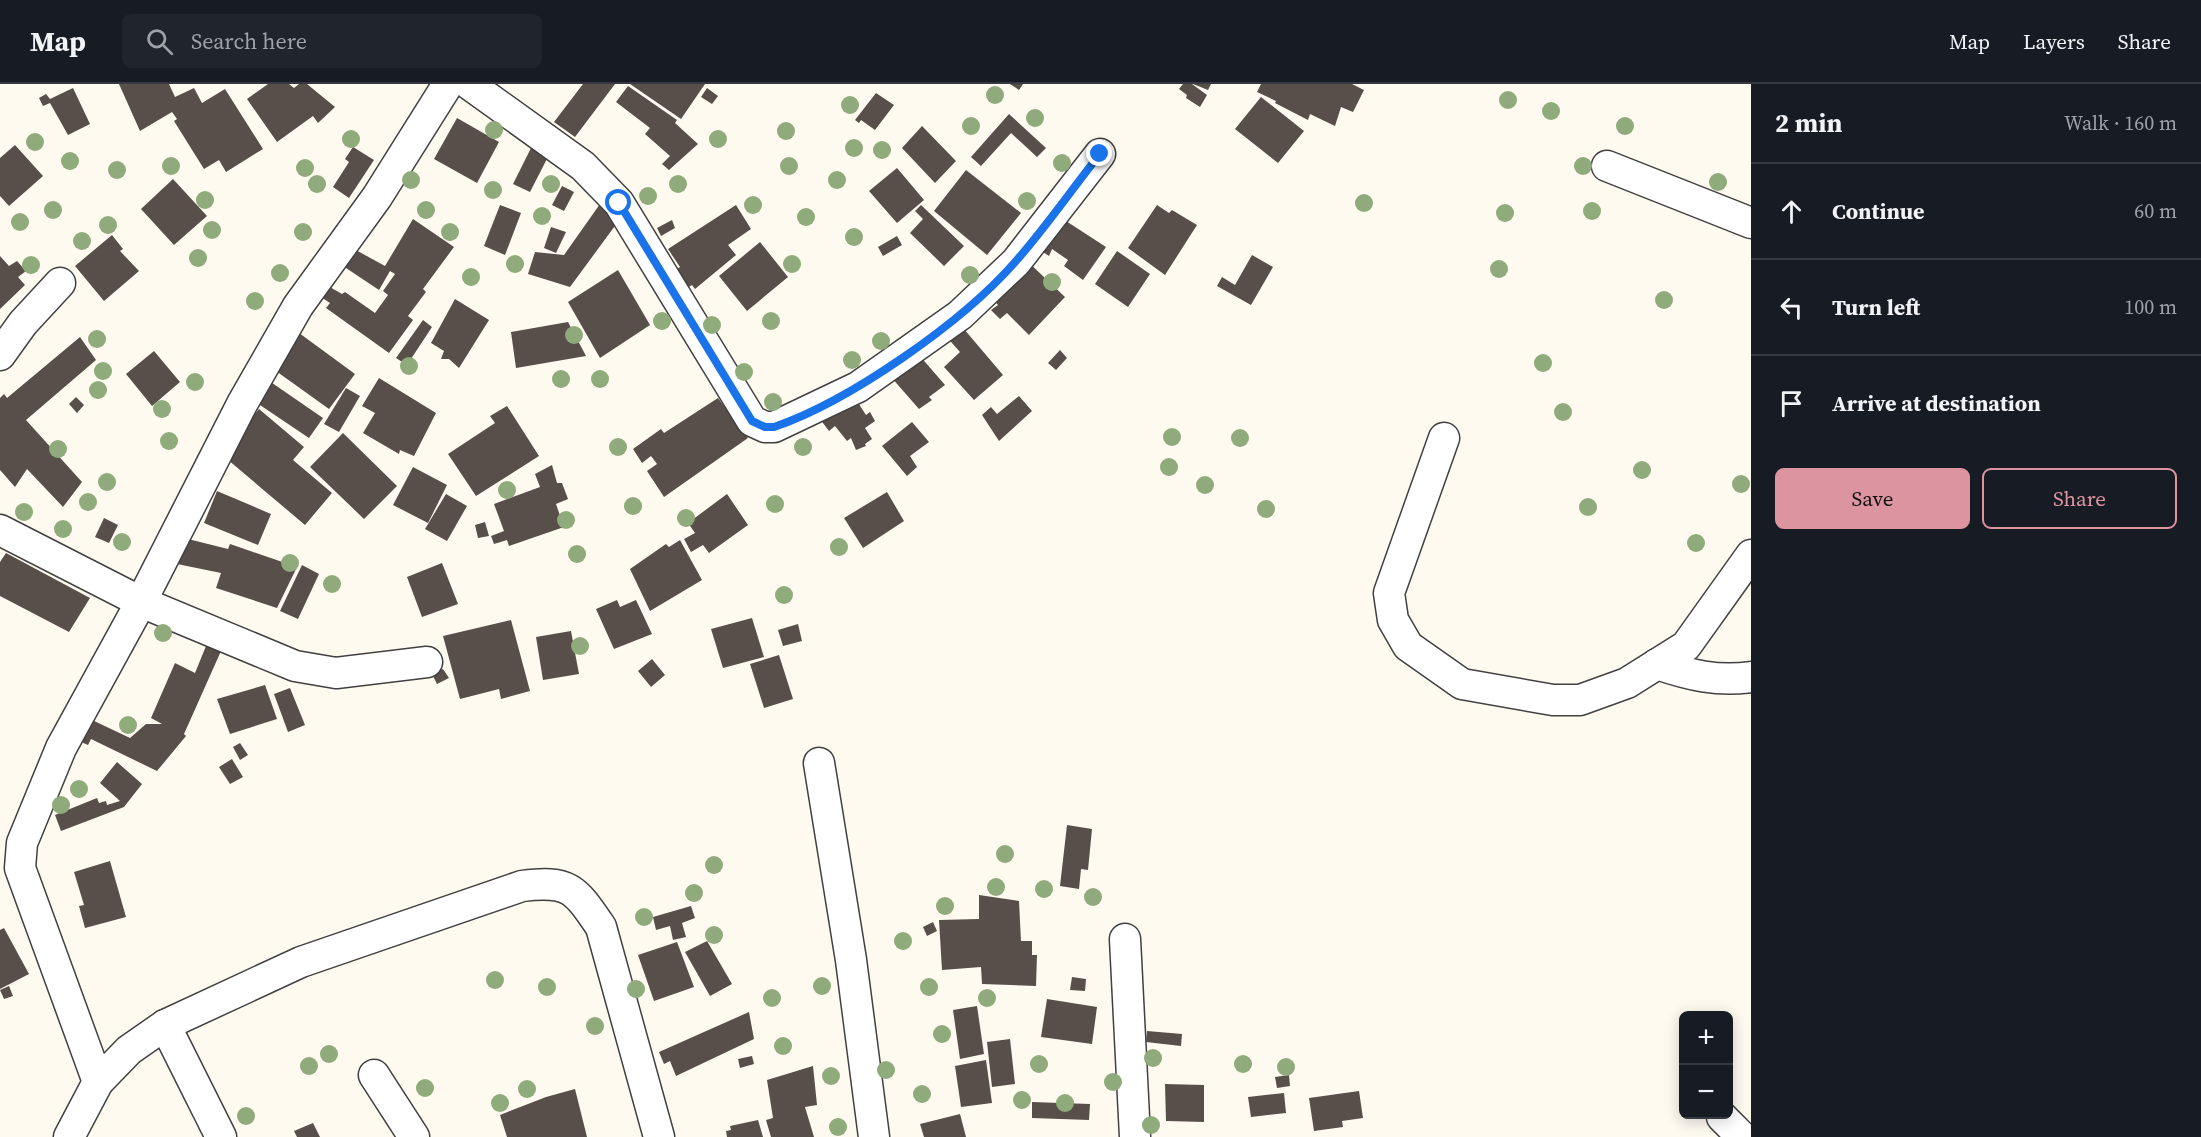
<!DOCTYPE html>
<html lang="en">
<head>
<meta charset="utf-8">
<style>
	:root { --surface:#171b24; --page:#20242c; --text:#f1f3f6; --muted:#9ea1a6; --line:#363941; --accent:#dd94a1 }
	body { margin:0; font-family:"Source Serif 4",serif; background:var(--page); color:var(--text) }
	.controls { position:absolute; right:18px; bottom:18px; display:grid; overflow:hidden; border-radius:9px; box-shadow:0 3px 15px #0003 }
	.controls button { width:54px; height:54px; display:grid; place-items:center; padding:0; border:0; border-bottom:2px solid var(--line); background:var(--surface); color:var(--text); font:30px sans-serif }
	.stop { position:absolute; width:18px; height:18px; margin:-14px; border:4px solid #1a73e8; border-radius:50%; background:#fff }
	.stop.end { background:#1a73e8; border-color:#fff; box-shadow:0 2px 6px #0008 }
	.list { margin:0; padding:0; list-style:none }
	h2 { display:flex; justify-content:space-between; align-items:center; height:78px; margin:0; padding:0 24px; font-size:26px }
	h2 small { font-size:20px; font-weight:400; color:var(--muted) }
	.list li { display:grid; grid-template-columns:39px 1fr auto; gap:18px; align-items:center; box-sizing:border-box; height:96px; padding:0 24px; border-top:2px solid var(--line) }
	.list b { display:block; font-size:22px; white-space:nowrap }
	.list em { font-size:20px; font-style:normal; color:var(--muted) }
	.actions { display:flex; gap:12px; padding:18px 24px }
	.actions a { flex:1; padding:14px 0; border:2px solid var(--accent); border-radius:9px; text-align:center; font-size:21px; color:var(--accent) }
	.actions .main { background:var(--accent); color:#111 }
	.icon { flex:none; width:33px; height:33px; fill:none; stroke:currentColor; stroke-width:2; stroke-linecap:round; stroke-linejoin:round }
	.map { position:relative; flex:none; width:1751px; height:1053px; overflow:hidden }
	header { display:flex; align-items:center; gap:36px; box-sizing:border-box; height:84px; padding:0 30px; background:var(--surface); border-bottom:2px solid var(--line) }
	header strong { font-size:28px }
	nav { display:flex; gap:33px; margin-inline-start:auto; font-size:21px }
	.search { width:420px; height:54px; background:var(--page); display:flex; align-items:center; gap:15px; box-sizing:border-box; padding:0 21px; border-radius:9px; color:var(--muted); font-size:22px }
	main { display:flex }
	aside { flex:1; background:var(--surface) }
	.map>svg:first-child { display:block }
</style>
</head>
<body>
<header>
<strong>Map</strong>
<div class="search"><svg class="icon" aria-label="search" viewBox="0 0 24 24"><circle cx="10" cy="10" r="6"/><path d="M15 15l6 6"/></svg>Search here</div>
<nav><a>Map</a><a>Layers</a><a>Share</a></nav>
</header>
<main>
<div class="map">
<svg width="1751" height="1053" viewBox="0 0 1751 1053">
	<rect width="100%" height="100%" fill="#fffaf0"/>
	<g fill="#584e4a">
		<path d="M119,0H169L175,13L194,4L202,19L225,5L263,65L226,88L219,76L204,85L174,37L177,35L172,28L140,47Z"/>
		<path d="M268,0H289L294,4L299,0H307L335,23L318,39L313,32L277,58L247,15Z"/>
		<path d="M583,0H615L575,53L554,38Z"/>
		<path d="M630,0H705L681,35Z"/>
		<path d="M1010,0H1023L1019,6Z"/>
		<path d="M1183,0H1192L1207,11L1200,23L1186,14L1187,11L1179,5Z"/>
		<path d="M1193,0H1211L1208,6Z"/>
		<path d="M1261,0H1352L1364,6L1353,28L1341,23L1335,42L1310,30L1308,36L1275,19L1276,17L1257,8Z"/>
		<path d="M628,2L677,36L675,39L698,60L669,86L662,80L670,72L645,50L650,44L616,18Z"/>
		<path d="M73,4L90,40L68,51L50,19L43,22L39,14L46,10L50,15Z"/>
		<path d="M707,4L718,12L712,20L701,13Z"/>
		<path d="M876,9L894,21L875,46L861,36L859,39L855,36Z"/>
		<path d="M1261,13L1304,47L1278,79L1235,45Z"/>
		<path d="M1009,30L1046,64L1037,73L1011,49L981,82L971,73Z"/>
		<path d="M457,34L499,58L477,99L434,75Z"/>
		<path d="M922,42L956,77L935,99L902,64Z"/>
		<path d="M534,58L551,67L530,108L513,100Z"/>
		<path d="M15,61L43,92L9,122L0,112V74Z"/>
		<path d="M353,63L374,76L349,114L333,103L349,78L345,75Z"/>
		<path d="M897,84L924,116L897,139L869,107Z"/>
		<path d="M966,86L1021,129L987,171L934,127Z"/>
		<path d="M173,95L207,132L174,161L141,125Z"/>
		<path d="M562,102L574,108L564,127L552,121Z"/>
		<path d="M600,120L620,135L570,203L528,190L535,168L564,171Z"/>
		<path d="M500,121L521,129L505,171L484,162Z"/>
		<path d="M736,121L751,145L728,161L736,171L695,205L692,201L685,205L674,187L680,183L668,165Z"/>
		<path d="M921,121L964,162L944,182L910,149L923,135L915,127Z"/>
		<path d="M1157,121L1169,129L1172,126L1197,141L1165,191L1128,164Z"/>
		<path d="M413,135L454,163L423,205L426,208L408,232L413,236L389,269L326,224L330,219L321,213L328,202L342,210L345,208L375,229L388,211L383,207L395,190L390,187L379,206L343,182L354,165L385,182Z"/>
		<path d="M672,136L675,144L661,152L657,144Z"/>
		<path d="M1066,137L1106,163L1083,196L1064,182L1068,176L1052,165L1049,172L1040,166L1047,155L1052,158Z"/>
		<path d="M551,143L566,148L556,169L544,164Z"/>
		<path d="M112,151L123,165L120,167L139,187L104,217L75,182Z"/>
		<path d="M897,152L902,161L883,172L878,163Z"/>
		<path d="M760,158L788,193L747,227L719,192Z"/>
		<path d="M1117,167L1150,190L1128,223L1095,200Z"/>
		<path d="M1252,171L1273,183L1251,221L1217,202L1222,193L1235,201Z"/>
		<path d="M0,172L9,182L17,177L26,187L18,193L25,201L0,225Z"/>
		<path d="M1025,175L1065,213L1029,251L1007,229L1000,235L991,226L998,221L990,212Z"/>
		<path d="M618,186L650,241L600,274L568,218Z"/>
		<path d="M455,215L489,236L459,284L449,275H441L444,267L431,259Z"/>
		<path d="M423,236L432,243L407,281L396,274Z"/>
		<path d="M568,238L586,272L516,284L511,248Z"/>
		<path d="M958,238L1003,291L974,316L944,283L960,268L944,250Z"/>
		<path d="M295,246L355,290L329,325L269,282Z"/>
		<path d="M80,253L96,276L26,336L82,398L63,423L27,385L15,403L0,386V314L4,310L7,314Z"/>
		<path d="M1060,266L1067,274L1056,286L1048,279Z"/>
		<path d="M154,267L180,298L152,322L126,290Z"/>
		<path d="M919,271L945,301L929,313L932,316L919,325L891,293Z"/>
		<path d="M262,292L323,334L309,354L248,313Z"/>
		<path d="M379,294L436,329L414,372L400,366L399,370L363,349L375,329L362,322Z"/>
		<path d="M346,304L360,312L339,348L324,340Z"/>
		<path d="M853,311L866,331L870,328L875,337L865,344L872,355L865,360L866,362L856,366L851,354L847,357L835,342L829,347L820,335Z"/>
		<path d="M1019,312L1032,327L999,357L982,331L991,323L997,330Z"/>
		<path d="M76,313L84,321L77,329L69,320Z"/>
		<path d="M718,314L748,354L664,413L647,387L657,380L651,372L642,379L633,365L661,345L664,349Z"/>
		<path d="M507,322L539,372L476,412L448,370L495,339L490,332Z"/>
		<path d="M259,325L304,363L293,376L332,409L305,441L221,370Z"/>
		<path d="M912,338L929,358L910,372L917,383L907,392L882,362Z"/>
		<path d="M343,349L397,402L364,435L310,383Z"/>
		<path d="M552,381L557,399H555H562L568,415L556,420L564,443L509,462L507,456L494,460L491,452L504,447L494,420L540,403L535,390Z"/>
		<path d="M413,383L447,401L428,439L393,421Z"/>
		<path d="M217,407L271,430L258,461L204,439Z"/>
		<path d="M887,408L904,437L863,464L844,434Z"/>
		<path d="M446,410L467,422L447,457L425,445Z"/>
		<path d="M727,410L748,441L709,469L703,461L691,468L684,455L695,449L688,439Z"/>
		<path d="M104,434L118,441L109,459L95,453Z"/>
		<path d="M485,438L489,452L478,454L475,441Z"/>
		<path d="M184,454L228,465L230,460L297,483L277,524L216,504L221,489L177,480Z"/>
		<path d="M680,456L702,496L650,527L630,485L666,460L669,463Z"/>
		<path d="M6,469L90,514L69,548L0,512V478Z"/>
		<path d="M442,479L458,520L422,533L407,493Z"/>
		<path d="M302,481L319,490L298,535L280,527Z"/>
		<path d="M617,516L620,523L636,516L652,550L614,565L596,525Z"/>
		<path d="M752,534L764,573L723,584L711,545Z"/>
		<path d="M511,536L530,607L501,615L499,605L460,615L443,552Z"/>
		<path d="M798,540L802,557L783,562L778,546Z"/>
		<path d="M571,547L579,590L543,596L536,553Z"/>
		<path d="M206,562L221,567L184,650L186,652L157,687L91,655L88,661L81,658L90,635L130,654L146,640H162L151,634L175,579L195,589Z"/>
		<path d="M779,571L793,615L764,624L750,580Z"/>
		<path d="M652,575L665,591L651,603L638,587Z"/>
		<path d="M443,585L449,594L437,600L432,590Z"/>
		<path d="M265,601L277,635L230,650L217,615Z"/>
		<path d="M290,604L305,641L288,648L274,610Z"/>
		<path d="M240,659L248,671L240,676L233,663Z"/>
		<path d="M232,675L243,693L230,700L219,683Z"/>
		<path d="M117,678L142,700L124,723L61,747L55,731L97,714L99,719L106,717L107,721L120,717L100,699Z"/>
		<path d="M1067,741L1092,745L1088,786L1081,785L1079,805L1060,802Z"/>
		<path d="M110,777L126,833L85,844L79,822L84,821L74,788Z"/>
		<path d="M979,811L1019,817L1021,857H1032V871H1037L1036,902L982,900L981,883L942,886L939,836L979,835Z"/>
		<path d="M691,822L695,834L682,839L686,853L673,856L670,842L656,846L653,833Z"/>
		<path d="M933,838L937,847L927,852L923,843Z"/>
		<path d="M4,844L29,890L0,905V846Z"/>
		<path d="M707,857L732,900L710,912L685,868Z"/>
		<path d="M677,858L694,903L654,917L638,871Z"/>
		<path d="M1072,893L1086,895L1085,907L1070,906Z"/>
		<path d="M9,902L13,912L4,915L0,906Z"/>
		<path d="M1047,915L1097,923L1092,960L1041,953Z"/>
		<path d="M977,922L984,970L960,975L953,926Z"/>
		<path d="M749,928L754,955L676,992L670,977L664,980L659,968Z"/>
		<path d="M1147,947L1182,950L1181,962L1146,958Z"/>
		<path d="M1010,955L1015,1000L992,1003L987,958Z"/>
		<path d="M752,972L754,980L740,984L738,975Z"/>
		<path d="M986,976L992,1019L961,1023L955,982Z"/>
		<path d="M813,982L817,1021L805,1023L814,1053H771L766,1036L773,1034L767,996Z"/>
		<path d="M1289,991L1290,1002L1277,1004L1275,993Z"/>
		<path d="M1165,1000L1204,1001V1038L1166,1037Z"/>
		<path d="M575,1005L587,1053H507L500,1031L546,1013Z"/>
		<path d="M1359,1007L1363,1034L1342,1037L1343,1043L1314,1047L1309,1014Z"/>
		<path d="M1284,1009L1286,1029L1251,1033L1248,1013Z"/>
		<path d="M1032,1018L1090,1020L1089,1036L1032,1034Z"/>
		<path d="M960,1030L966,1053H924L920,1040Z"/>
		<path d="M758,1036L763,1053H727L726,1047L731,1046L730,1042Z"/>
		<path d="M313,1039L320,1053H297L294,1047Z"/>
	</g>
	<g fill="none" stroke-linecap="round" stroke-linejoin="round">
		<g stroke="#414141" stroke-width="33">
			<g id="street">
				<path d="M469,0L583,82L619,119L752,337L765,343H774L858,303L960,231L1016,178L1100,70"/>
				<path d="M1607,82L1751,139"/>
				<path d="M0,271L23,239L60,199"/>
				<path d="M1444,354L1389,509L1393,536L1408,562L1462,600L1553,616H1580L1627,599L1686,562L1751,471"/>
				<path d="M0,446L141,518L295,582L336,589L427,578"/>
				<path d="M1657,580C1689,591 1718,598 1751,593"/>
				<path d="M819,679L851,876L874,1053"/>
				<path d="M1125,855L1135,1053"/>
				<path d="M165,941L221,1053"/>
				<path d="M374,991L414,1053"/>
				<path d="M98,998L20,784L22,759L61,664L141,518L242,320L298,222L377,113L448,0"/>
				<path d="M1722,1033L1742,1053"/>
				<path d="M69,1053L98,998L129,966L165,941L301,878L522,802C570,796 575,805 601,843L659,1053"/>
			</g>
		</g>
		<use href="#street" stroke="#fff" stroke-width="30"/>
	</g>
	<g fill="#8faa7b">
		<circle cx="995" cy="11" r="9"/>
		<circle cx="1508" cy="16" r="9"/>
		<circle cx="850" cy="21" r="9"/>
		<circle cx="1551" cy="27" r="9"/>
		<circle cx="1035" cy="34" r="9"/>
		<circle cx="971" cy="42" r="9"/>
		<circle cx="1625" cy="42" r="9"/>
		<circle cx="494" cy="46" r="9"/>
		<circle cx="786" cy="47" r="9"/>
		<circle cx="351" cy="55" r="9"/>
		<circle cx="718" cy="55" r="9"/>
		<circle cx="35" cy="58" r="9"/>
		<circle cx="854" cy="64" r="9"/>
		<circle cx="882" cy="66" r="9"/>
		<circle cx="70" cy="77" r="9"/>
		<circle cx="1062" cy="79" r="9"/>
		<circle cx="171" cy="82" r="9"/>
		<circle cx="789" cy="82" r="9"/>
		<circle cx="1583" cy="82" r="9"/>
		<circle cx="305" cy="84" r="9"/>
		<circle cx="117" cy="86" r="9"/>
		<circle cx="411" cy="96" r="9"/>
		<circle cx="837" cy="96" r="9"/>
		<circle cx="1718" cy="98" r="9"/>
		<circle cx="317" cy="100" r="9"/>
		<circle cx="551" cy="100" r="9"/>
		<circle cx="678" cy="100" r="9"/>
		<circle cx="493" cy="106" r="9"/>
		<circle cx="648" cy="112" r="9"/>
		<circle cx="205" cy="116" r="9"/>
		<circle cx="1027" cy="117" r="9"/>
		<circle cx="1364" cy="119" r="9"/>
		<circle cx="753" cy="121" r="9"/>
		<circle cx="53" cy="126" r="9"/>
		<circle cx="426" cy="126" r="9"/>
		<circle cx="1592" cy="127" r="9"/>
		<circle cx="1505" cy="129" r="9"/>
		<circle cx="542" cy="132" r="9"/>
		<circle cx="806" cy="133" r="9"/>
		<circle cx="20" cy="138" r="9"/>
		<circle cx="108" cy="141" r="9"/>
		<circle cx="212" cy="146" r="9"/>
		<circle cx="303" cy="148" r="9"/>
		<circle cx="450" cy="148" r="9"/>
		<circle cx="854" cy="153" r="9"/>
		<circle cx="82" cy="157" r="9"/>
		<circle cx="198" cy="174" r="9"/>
		<circle cx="515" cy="180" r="9"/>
		<circle cx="792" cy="180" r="9"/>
		<circle cx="31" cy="181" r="9"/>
		<circle cx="1499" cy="185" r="9"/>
		<circle cx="280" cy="189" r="9"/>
		<circle cx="970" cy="191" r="9"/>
		<circle cx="471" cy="193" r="9"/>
		<circle cx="1052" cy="198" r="9"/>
		<circle cx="1664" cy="216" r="9"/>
		<circle cx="255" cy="217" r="9"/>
		<circle cx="662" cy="237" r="9"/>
		<circle cx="771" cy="237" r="9"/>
		<circle cx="712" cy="241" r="9"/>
		<circle cx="574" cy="251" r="9"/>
		<circle cx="97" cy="255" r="9"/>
		<circle cx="881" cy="257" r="9"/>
		<circle cx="852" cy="276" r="9"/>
		<circle cx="1543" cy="279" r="9"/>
		<circle cx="409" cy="282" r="9"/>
		<circle cx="103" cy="287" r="9"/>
		<circle cx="744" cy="288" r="9"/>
		<circle cx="561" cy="295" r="9"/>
		<circle cx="600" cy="295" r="9"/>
		<circle cx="195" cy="298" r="9"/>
		<circle cx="98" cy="306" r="9"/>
		<circle cx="773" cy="318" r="9"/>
		<circle cx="162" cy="325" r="9"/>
		<circle cx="1563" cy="328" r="9"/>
		<circle cx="1172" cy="353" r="9"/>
		<circle cx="1240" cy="354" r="9"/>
		<circle cx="169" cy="357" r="9"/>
		<circle cx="618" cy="363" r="9"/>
		<circle cx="803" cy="363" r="9"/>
		<circle cx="58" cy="365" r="9"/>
		<circle cx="1169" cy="383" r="9"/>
		<circle cx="1642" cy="386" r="9"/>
		<circle cx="107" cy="398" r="9"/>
		<circle cx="1741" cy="400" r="9"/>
		<circle cx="1205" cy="401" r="9"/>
		<circle cx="507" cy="406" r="9"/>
		<circle cx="88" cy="418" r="9"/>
		<circle cx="775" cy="420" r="9"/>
		<circle cx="633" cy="422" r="9"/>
		<circle cx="1588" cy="423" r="9"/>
		<circle cx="1266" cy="425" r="9"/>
		<circle cx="24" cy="428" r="9"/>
		<circle cx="686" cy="434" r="9"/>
		<circle cx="566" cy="436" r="9"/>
		<circle cx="63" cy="445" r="9"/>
		<circle cx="122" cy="458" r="9"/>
		<circle cx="1696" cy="459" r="9"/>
		<circle cx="839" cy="463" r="9"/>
		<circle cx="577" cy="470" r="9"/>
		<circle cx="290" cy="479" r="9"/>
		<circle cx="332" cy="500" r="9"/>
		<circle cx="784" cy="511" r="9"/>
		<circle cx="163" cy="549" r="9"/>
		<circle cx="580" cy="562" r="9"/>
		<circle cx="128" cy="641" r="9"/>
		<circle cx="79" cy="705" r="9"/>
		<circle cx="61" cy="721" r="9"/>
		<circle cx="1005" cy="770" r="9"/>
		<circle cx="714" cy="781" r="9"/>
		<circle cx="996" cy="803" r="9"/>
		<circle cx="1044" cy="805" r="9"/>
		<circle cx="694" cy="809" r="9"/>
		<circle cx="1093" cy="813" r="9"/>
		<circle cx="945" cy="822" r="9"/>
		<circle cx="644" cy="833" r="9"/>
		<circle cx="714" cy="851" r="9"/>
		<circle cx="903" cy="857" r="9"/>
		<circle cx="495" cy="896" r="9"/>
		<circle cx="822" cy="902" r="9"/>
		<circle cx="547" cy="903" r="9"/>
		<circle cx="929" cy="903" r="9"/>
		<circle cx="636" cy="905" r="9"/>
		<circle cx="772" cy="914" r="9"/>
		<circle cx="987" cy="914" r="9"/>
		<circle cx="595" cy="942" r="9"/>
		<circle cx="942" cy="950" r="9"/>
		<circle cx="783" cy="962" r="9"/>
		<circle cx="329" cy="970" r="9"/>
		<circle cx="1153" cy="974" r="9"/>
		<circle cx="1039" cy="980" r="9"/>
		<circle cx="1243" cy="980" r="9"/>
		<circle cx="309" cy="982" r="9"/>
		<circle cx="1286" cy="983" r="9"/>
		<circle cx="886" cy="986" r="9"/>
		<circle cx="831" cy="992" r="9"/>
		<circle cx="1113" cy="998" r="9"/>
		<circle cx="425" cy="1004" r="9"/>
		<circle cx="527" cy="1005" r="9"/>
		<circle cx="922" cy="1010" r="9"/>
		<circle cx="1022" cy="1016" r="9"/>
		<circle cx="500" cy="1019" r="9"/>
		<circle cx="1065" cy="1019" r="9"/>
		<circle cx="246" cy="1032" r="9"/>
		<circle cx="1151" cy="1041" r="9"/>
		<circle cx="838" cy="1043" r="9"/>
	</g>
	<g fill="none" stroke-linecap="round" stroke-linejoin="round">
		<path stroke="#1a73e8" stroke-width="8" d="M619,119L752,337L765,343H774C850,317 963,238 1016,177C1046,143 1072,105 1100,70"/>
	</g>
</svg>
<div class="controls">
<button>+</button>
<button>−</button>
</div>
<div class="stop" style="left:619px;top:119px"></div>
<div class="stop end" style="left:1100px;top:70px"></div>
</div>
<aside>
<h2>2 min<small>Walk · 160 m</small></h2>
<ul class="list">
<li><svg class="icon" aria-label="ahead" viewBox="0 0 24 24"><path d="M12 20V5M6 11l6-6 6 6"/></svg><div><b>Continue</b></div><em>60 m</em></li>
<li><svg class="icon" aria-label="left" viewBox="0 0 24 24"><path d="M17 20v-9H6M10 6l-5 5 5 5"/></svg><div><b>Turn left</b></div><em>100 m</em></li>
<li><svg class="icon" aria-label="arrive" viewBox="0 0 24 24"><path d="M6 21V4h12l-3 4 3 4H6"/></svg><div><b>Arrive at destination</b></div></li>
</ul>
<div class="actions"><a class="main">Save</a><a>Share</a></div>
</aside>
</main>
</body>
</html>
